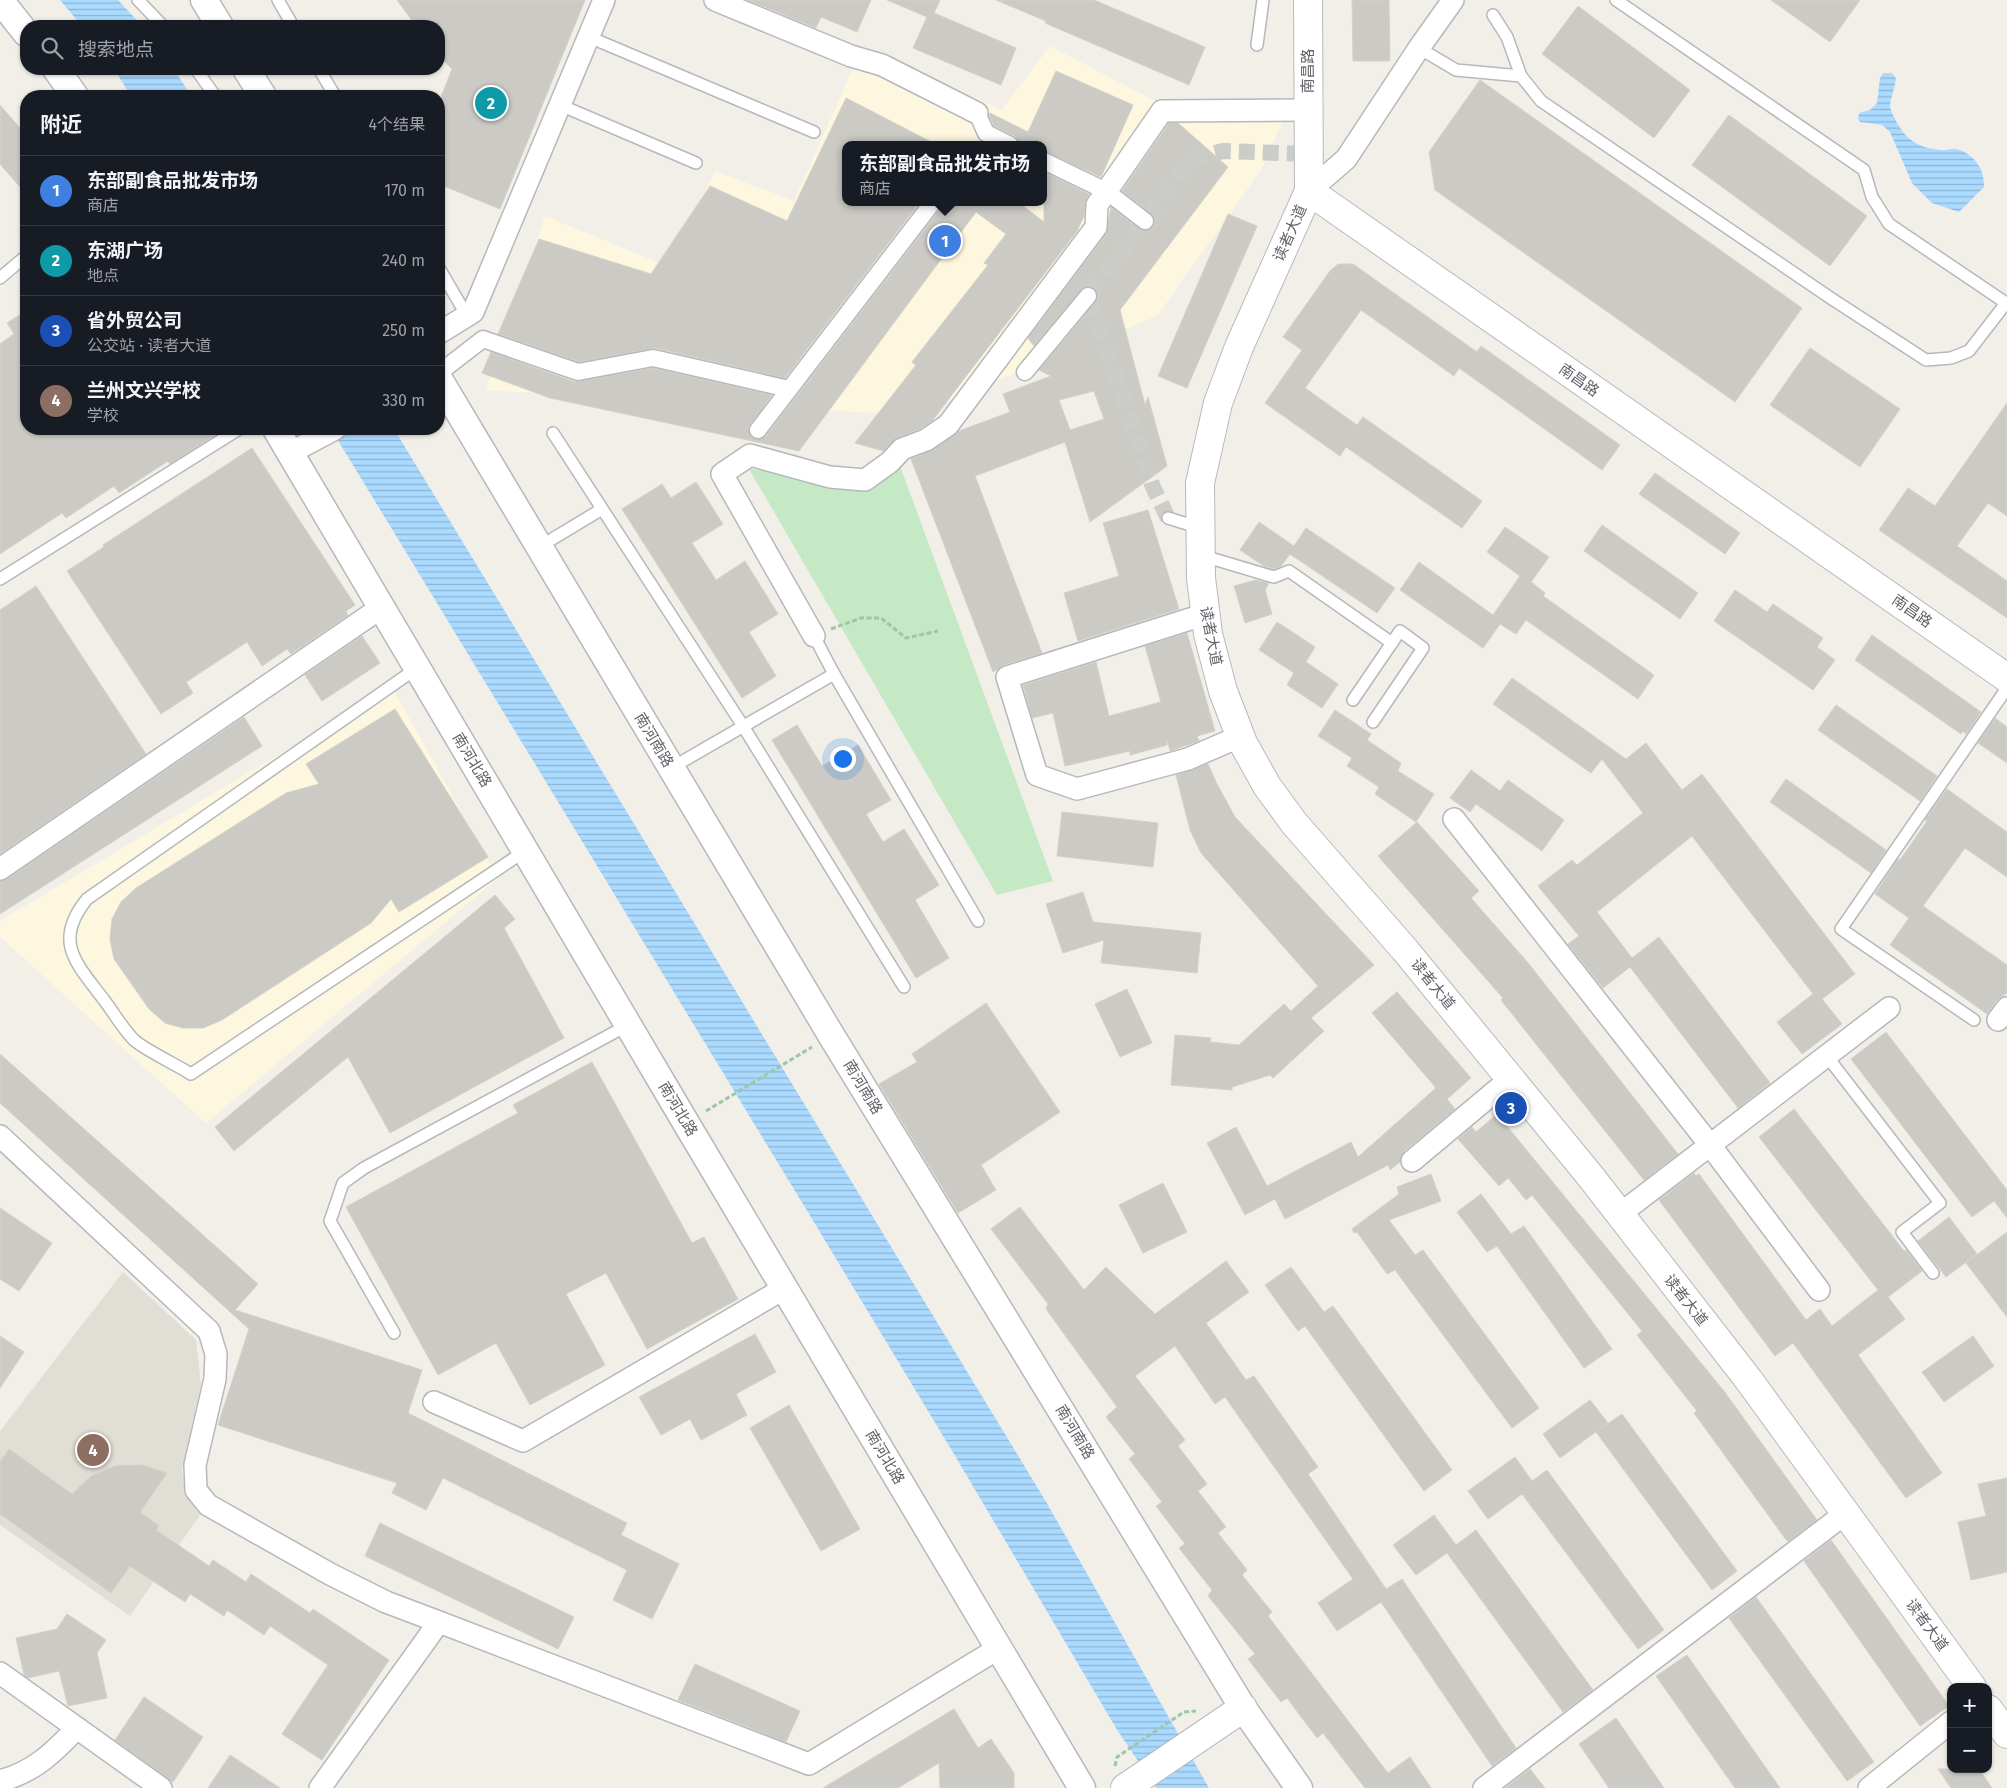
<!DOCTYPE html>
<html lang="zh">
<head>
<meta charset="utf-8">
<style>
	:root { --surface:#171b24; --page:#242831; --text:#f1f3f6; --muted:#9ea1a6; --line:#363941; --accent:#ea4335 }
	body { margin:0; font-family:"Fira Sans","Noto Sans SC",sans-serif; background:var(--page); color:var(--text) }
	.controls { position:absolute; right:15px; bottom:15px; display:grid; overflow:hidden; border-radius:10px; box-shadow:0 1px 4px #0004 }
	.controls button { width:45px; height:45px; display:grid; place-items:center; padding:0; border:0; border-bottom:1px solid var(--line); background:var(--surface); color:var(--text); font:25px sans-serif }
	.you { position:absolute; left:842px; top:758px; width:18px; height:18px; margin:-12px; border:4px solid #fff; border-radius:50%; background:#1a73e8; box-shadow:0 0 0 8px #1a73e833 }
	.badge { display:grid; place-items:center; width:32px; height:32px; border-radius:50%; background:var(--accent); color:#fff; font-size:16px; font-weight:700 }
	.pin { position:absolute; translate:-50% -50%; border:2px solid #fff; box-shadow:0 1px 5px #0006 }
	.popup { position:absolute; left:842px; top:141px; width:205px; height:65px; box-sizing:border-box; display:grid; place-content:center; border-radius:10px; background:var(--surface); filter:drop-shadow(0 1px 4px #0005); font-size:16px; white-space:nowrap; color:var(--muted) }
	.popup b { font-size:19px; color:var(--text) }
	.popup::after { content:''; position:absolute; left:50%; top:100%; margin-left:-10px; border:10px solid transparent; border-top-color:var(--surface) }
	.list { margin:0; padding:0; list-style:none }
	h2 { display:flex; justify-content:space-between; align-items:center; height:65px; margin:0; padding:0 20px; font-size:21px }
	h2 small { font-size:16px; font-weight:400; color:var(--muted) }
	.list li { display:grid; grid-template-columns:32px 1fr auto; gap:15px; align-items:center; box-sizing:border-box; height:70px; padding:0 20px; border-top:1px solid var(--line) }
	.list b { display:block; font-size:19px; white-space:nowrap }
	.list p { margin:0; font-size:16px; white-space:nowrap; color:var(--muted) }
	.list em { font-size:16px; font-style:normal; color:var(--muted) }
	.icon { flex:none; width:28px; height:28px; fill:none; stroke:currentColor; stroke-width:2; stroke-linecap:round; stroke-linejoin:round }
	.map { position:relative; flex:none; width:2007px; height:1788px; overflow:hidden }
	.search { position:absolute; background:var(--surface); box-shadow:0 1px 4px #0004; left:20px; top:20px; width:425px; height:55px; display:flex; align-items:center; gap:12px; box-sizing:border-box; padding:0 18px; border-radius:20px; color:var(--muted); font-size:19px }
	.panel { position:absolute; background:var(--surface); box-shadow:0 1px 4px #0004; left:20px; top:90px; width:425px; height:345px; border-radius:20px }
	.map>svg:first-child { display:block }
</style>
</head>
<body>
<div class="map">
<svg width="2007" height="1788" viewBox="0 0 2007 1788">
	<defs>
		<pattern id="water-rules" width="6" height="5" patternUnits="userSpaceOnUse" patternTransform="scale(1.25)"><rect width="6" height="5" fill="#aadaff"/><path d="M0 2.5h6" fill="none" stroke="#8eb4d2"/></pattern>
	</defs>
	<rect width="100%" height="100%" fill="#f1efe8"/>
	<g fill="#fef7e0" fill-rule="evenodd">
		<path d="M863,46L1002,110L1050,46L1157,102H1291L1261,170L1157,316L910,415L486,390L545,216L667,266L715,171L794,201ZM846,145H1044V202H846Z"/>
		<path d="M392,687L498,878L206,1123L0,937V921Z"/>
	</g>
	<path fill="#e1ded6" d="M123,1272L196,1340L201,1384L182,1470L185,1493L200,1515L130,1616L0,1525V1431Z"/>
	<path fill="#c5e8c5" d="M900,466L1053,881L997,895L749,469L858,476Z"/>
	<g fill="url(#water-rules)">
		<path d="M60,0H118L142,26H82Z"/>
		<path d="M114,69H174L191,96H131Z"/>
		<path d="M1883,73H1892L1896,78C1895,87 1891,98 1890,105C1890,111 1896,121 1899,126C1908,142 1923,149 1941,150C1946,151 1951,148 1956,149C1974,153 1985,170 1984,187L1959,212L1932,203L1912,183L1890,132L1882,125L1860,122L1858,119L1859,113L1870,110L1877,103L1880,78Z"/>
		<path d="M331,429H394L1045,1500L1209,1788H1156L1116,1728L951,1449L803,1204Z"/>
	</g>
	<g fill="#cccac5" stroke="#d6d1c6" fill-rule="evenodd">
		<path d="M397,0H585L500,209L439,184V102L452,69L439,56V26H416Z"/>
		<path d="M748,0H871L857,32L821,17L816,28Z"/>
		<path d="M887,0H940L934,13L1016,48L1001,85L913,48L927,17Z"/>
		<path d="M996,0H1094L1205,47L1189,85L1045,23L1046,21Z"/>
		<path d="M1352,0H1389L1390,61H1353Z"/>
		<path d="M1771,0H1860L1830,42Z"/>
		<path d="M1578,6L1690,90L1654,138L1542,54Z"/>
		<path d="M1056,71L1133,105L1101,177L1044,151V145H1020L1015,136L994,126L989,115L990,113L1028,132Z"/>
		<path d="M1480,80L1802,308L1735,402L1435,190L1429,152Z"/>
		<path d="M846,98L937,145H846V202H920L785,378L655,348L579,362L498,334L539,239L651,274L710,186L787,221Z"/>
		<path d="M0,105L26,135V194L0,164Z"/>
		<path d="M1729,115L1867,216L1830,266L1692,165Z"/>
		<path d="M1169,123H1178L1228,167L1120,310L1145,405L1148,397L1167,466L1090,522L1065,442L975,476L1042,653L1003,665L993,672L911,459L933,450L959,431L1010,412L1003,394L1051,376L1039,370L1096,302L1098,297L1097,292L1090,286L1084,287L1034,346L1028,338L1106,234L1111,207L1139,229L1148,230L1153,227L1154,218L1151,213L1122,191ZM1094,391L1104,419L1070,430L1059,400Z"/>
		<path d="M1044,172L1089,194L1085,204L1084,216L1077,231L932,421L920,429L897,438L884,451L855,443L916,365L912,362L988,265L984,263L1006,234L976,212L799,451L550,398L482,373L491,352L575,382L653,368L772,395L748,428L752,438L761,439L766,436L941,208L943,202H1018L1044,222Z"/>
		<path d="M1228,214L1257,226L1187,388L1158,376Z"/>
		<path d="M1338,264H1353L1477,352L1481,346L1620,445L1602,470L1459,368L1454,376L1361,310L1305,388L1357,425L1363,417L1482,501L1462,528L1346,447L1340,456L1265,403L1302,350L1283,337L1330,271Z"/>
		<path d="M26,311V429H225L170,464L168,461L119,493L114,486L66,518L62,513L0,554V344L14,334L7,323Z"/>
		<path d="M1810,348L1900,409L1860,467L1770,405Z"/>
		<path d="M2007,403V516L1988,503L1957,546L2007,581V618L1879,530L1908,488L1935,506Z"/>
		<path d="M252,448L355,605L346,611L348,615L291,654L287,649L262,666L247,642L186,682L193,693L161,714L67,571L104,547L103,545Z"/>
		<path d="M1655,473L1740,533L1725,554L1639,494Z"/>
		<path d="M696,482L723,524L692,543L716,580L745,561L778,614L749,632L776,676L742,698L622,509L662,484L671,498Z"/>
		<path d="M1148,510L1179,609L1078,641L1064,593L1119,576L1103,523Z"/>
		<path d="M1259,522L1294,546L1306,528L1395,588L1377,613L1290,554L1281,566L1274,569L1264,566L1240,550Z"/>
		<path d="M1602,525L1698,593L1680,619L1584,551Z"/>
		<path d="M1505,527L1549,557L1531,582L1545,593L1543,596L1654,675L1638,699L1526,620L1516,634L1500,624L1483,648L1400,590L1419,562L1493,615L1520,576L1487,552Z"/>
		<path d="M1256,580L1269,583L1265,590L1272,614L1245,623L1234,586Z"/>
		<path d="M36,586L146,754L0,854V610Z"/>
		<path d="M1735,590L1767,612L1773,604L1823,638L1817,647L1835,660L1813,690L1714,621Z"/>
		<path d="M1277,622L1315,647L1306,662L1338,684L1322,708L1287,685L1294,673L1259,650Z"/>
		<path d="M1187,633L1215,731L1197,736L1199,741L1170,751L1167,739V745L1130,755V751L1065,766L1053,713L1032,718L1023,685L1096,662L1109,716L1161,702L1145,646Z"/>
		<path d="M1872,635L1981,712L1966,734L1963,731L1961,734L1855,660Z"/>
		<path d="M362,636L380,663L322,701L305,675Z"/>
		<path d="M1512,678L1626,759L1646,743L1682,790L1702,774L1855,974L1822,999L1842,1024L1802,1054L1777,1022L1813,994L1692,836L1597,912L1632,958L1659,937L1770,1083L1738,1108L1630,967L1603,988L1568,944L1579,936L1538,886L1572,860L1577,865L1643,813L1602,759L1591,773L1493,704Z"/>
		<path d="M1836,705L1937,776L1920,801L1818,730Z"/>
		<path d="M395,709L488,857L399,912L391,899L371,923L222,1020L203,1028H183L165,1023L149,1009L114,959L110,939L112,919L121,902L136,888L286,793L319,784L306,764Z"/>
		<path d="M1335,710L1371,734L1367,740L1401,763L1398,771L1434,794L1416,822L1375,794L1379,787L1347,766L1352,758L1318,736Z"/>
		<path d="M244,717L262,746L0,914V881L7,879Z"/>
		<path d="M1995,718L2007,727V763L1978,743Z"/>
		<path d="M797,725L822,766L858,745L891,800L866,814L883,842L904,829L939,885L915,900L949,958L916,978L772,740Z"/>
		<path d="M1208,764L1217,784L1235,817L1374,965L1311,1018L1324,1031L1273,1078L1270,1075L1232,1087V1090L1171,1085L1175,1035L1211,1038L1210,1042L1239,1045L1284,1004L1291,1011L1318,986L1201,853L1190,830L1176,775Z"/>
		<path d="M1471,770L1500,791L1508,780L1564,820L1542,851L1476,804L1470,812L1450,798Z"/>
		<path d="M1786,779L1886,850L1871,873L1770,802Z"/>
		<path d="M1947,789L2007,832V877L1965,848L1923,906L2007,965V993L1997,1000L1987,1014L1890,945L1909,918L1875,894L1898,859L1900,860L1927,821L1925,820Z"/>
		<path d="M1062,812L1158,823L1153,867L1057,856Z"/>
		<path d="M1417,822L1479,891L1471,898L1492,922L1491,924L1493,923L1529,964L1678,1154L1644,1180L1501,1000L1503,998L1378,856Z"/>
		<path d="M1083,892L1093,922L1201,933L1197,973L1101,963L1104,940L1063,953L1046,904Z"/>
		<path d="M495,895L515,919L504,928L564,1038L390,1133L348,1057L234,1151L215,1127Z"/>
		<path d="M1127,989L1152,1043L1120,1057L1095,1004Z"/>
		<path d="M1397,992L1471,1078L1447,1099L1455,1109L1404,1151L1400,1162L1390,1170L1388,1165L1285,1219L1275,1199L1245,1215L1207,1143L1236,1127L1267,1186L1351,1142L1358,1157L1436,1088L1372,1013Z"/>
		<path d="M986,1003L1060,1112L981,1165L996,1190L958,1213L879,1084L917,1062L912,1054Z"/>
		<path d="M1886,1032L2007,1190V1218L1994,1201L1972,1217L1851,1059Z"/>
		<path d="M0,1054L258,1284L235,1310L422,1370L408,1413L627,1523L621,1535L679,1564L652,1619L613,1600L627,1570L443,1478L426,1510L392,1493L397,1483L218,1425L249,1329L0,1103Z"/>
		<path d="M592,1062L692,1243L704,1237L738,1299L647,1349L606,1273L566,1294L605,1365L530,1405L496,1343L438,1375L346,1207L518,1113L513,1105Z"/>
		<path d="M1794,1109L1904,1251L1906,1250L1922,1271L1888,1297L1905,1319L1858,1355L1942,1473L1906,1498L1793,1343L1775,1356L1659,1200L1694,1173L1696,1176L1699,1174L1806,1320L1820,1309L1832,1326L1878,1290L1759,1137Z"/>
		<path d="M1497,1114L1724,1391L1817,1520L1790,1540L1787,1541L1694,1413L1697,1411L1637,1335L1642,1331L1532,1195L1526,1200L1508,1178L1499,1186L1458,1139L1472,1127L1476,1132Z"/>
		<path d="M1431,1174L1441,1201L1389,1220L1415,1255L1423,1250L1539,1408L1512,1428L1395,1270L1387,1274L1357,1232L1354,1233L1352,1229L1399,1194L1397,1187Z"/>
		<path d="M1163,1183L1187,1232L1143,1253L1119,1205Z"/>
		<path d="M1481,1194L1511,1234L1524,1226L1612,1349L1584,1368L1497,1246L1487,1252L1457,1212Z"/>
		<path d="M1020,1207L1084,1290L1106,1267L1155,1314L1226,1261L1249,1292L1206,1323L1246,1380L1254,1376L1318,1467L1308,1474L1386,1589L1402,1579L1516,1748L1492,1766L1381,1602L1337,1631L1318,1603L1353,1579L1225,1397L1215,1404L1175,1346L1135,1376L1185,1440L1178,1446L1207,1484L1198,1491L1226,1527L1218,1533L1247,1570L1242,1575L1272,1612L1268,1616L1388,1773L1410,1757L1431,1788H1365L1323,1733L1317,1738L1287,1698L1281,1702L1248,1659L1255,1654L1208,1596L1212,1590L1179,1548L1185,1544L1156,1506L1162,1502L1129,1459L1135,1454L1106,1417L1117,1407L1046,1309L1048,1304L991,1229Z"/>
		<path d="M0,1208L52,1243L19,1291L0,1279Z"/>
		<path d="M1949,1217L1977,1254L1946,1277L1918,1241Z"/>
		<path d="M2007,1232V1317L1966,1263Z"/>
		<path d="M1291,1267L1324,1312L1333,1306L1452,1470L1424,1491L1305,1326L1298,1331L1265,1285Z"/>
		<path d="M755,1334L776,1372L736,1394L747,1415L701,1440L690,1419L661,1435L639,1397Z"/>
		<path d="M0,1336L24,1352L0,1388Z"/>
		<path d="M1973,1336L1994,1366L1944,1402L1922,1372Z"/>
		<path d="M1590,1400L1608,1423L1560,1458L1543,1434Z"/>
		<path d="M789,1405L860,1529L821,1551L750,1428Z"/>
		<path d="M1622,1414L1737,1571L1712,1590L1596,1432Z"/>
		<path d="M9,1449L72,1494L91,1476L115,1466L142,1465L167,1473L140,1512L159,1526L156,1530L209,1566L213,1560L246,1582L251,1574L310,1613L313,1609L389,1660L322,1760L282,1734L328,1665L270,1626L264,1635L227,1610L224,1616L190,1594L185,1602L130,1566L111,1593L0,1514V1462Z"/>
		<path d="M1515,1457L1532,1481L1547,1470L1664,1630L1638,1649L1522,1494L1488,1519L1468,1491Z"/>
		<path d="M2007,1478V1572L1971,1580L1958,1522L1986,1516L1978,1484Z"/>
		<path d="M1434,1515L1456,1545L1476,1530L1593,1690L1563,1712L1447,1553L1416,1575L1393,1545Z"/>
		<path d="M380,1523L574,1617L558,1649L365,1556Z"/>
		<path d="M1831,1540L1949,1706L1920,1726L1804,1561Z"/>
		<path d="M1756,1597L1874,1762L1847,1781L1729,1618Z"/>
		<path d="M67,1614L106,1640L97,1653L107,1698L68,1706L59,1671L28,1678L24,1675L16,1638L57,1629Z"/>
		<path d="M1687,1655L1780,1788H1735L1656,1676Z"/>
		<path d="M695,1664L800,1711L786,1742L678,1700Z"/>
		<path d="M144,1697L203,1737L173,1782L115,1740Z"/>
		<path d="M954,1709L978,1748L991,1739L1014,1773V1788H940L939,1763L898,1788H823Z"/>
		<path d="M1616,1718L1664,1788H1609L1579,1744Z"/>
		<path d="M230,1755L280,1788H208Z"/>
		<path d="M1530,1769L1545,1788H1505Z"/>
		<path d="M1938,1769H1979L1992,1788H1951Z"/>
	</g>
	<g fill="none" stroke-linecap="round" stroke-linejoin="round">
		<path stroke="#ccccc8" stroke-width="16" stroke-dasharray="16 8" stroke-linecap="butt" d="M1168,518L1153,487L1088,296L1192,159L1223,151L1309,154"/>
		<g stroke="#b5b8bc" stroke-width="14">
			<g id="service">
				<path d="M138,0L163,26"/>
				<path d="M278,0L293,26"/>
				<path d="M1493,15L1507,37L1521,76L1541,101L1832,299L1926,360L1951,358L1969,351L2006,303L1889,224L1872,197L1864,170L1616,0"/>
				<path d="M589,37L814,132"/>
				<path d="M1257,45L1263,0"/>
				<path d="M1419,48L1456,70L1521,76"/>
				<path d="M196,69L215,96"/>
				<path d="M319,69L335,96"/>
				<path d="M560,105L696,163"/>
				<path d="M439,268L467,316"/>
				<path d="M0,278L26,256"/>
				<path d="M553,433L743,726L904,987"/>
				<path d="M1168,518L1200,528"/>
				<path d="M539,547L602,509"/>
				<path d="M1200,555L1274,577L1289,571L1392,643"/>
				<path d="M0,579L239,429"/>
				<path d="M417,668L87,899C52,942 77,964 104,1000C114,1013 123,1029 134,1040C145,1050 177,1065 191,1074L525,851"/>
				<path d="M834,674L978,921"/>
				<path d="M1353,700L1400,631L1423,648L1373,722"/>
				<path d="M671,768L834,674L814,636"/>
				<path d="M1974,1020L1841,929L2007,688"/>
				<path d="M1826,1055L1940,1203L1902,1232L1933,1273"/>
				<path d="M394,1333L330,1221L343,1183L364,1168L628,1025"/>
			</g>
		</g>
		<g stroke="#b5b8bc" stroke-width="19">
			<g id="pedestrian">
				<path d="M977,113L986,133L1010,145"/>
				<path d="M1044,161L1106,191L1145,221"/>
				<path d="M1025,372L1088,296"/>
				<path d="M439,373L483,339L578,372L653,358L789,389"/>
				<path d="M758,430L933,202"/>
			</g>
		</g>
		<g stroke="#b5b8bc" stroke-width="24">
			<g id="minor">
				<path d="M715,0L851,56L882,65L977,113"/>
				<path d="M1309,191L1346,159L1419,48L1453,0"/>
				<path d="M439,333L473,312L604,0"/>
				<path d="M290,453L335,429"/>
				<path d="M1206,614L1007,677L1037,775L1077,789L1188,759L1241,736"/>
				<path d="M814,636L722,474L750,455L830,477L865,480L890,462L902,449L926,440L948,425L1096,227L1097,205L1162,111L1308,110"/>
				<path d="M1454,819L1710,1145L1819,1290"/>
				<path d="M0,869L382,607"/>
				<path d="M1998,1020L2007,1008"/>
				<path d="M0,1136L209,1331L216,1354L215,1379L195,1465L196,1490L208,1505L330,1574L386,1602L439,1622"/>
				<path d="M1412,1161L1510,1079"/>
				<path d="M1620,1214L1889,1008"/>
				<path d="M434,1402L523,1441L785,1288"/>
				<path d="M0,1673L161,1788"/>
				<path d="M0,1781C34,1772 53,1753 77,1728"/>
				<path d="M320,1788L439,1622L809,1764L999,1648"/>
				<path d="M1484,1788L1846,1513"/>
				<path d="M1869,1788L1951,1722"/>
			</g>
		</g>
		<g stroke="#b5b8bc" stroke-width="29">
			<g id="tertiary">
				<path d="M0,0L26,33"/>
				<path d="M204,0L220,26"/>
				<path d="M56,69L75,96"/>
				<path d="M246,69L263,96"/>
				<path d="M439,379L831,1035L1243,1708L1299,1788"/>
				<path d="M276,429L686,1123L1082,1788"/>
			</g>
		</g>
		<g stroke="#b6babf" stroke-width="30">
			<g id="secondary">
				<path d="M1308,0L1309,191L1239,347L1218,403L1200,483L1201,578L1208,634L1223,691L1243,743L1267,786L1294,823L1405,950L1591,1177L1748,1379L1972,1687"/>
				<path d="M1309,191L2007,678"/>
				<path d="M1988,1709L2007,1734"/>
				<path d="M1125,1788L1243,1708"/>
			</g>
		</g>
		<g stroke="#9cc7a9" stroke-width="3" stroke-dasharray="5 2.5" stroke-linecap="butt">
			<path d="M831,629L861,618H881L906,638L938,631"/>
			<path d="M706,1111L812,1047"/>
			<path d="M1115,1766L1117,1757L1184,1712L1196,1711"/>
		</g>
		<use href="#service" stroke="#fff" stroke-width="11"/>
		<use href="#pedestrian" stroke="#fff" stroke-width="16"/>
		<use href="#minor" stroke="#fff" stroke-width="21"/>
		<use href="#tertiary" stroke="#fff" stroke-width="26"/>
		<use href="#secondary" stroke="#fff" stroke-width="28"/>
	</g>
	<g text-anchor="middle" stroke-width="4" stroke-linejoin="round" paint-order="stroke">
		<g font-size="15" fill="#5f6368" stroke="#fff">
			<text transform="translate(1308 71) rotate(-90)" y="5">南昌路</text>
			<text transform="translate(1290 233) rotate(-66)" y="5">读者大道</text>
			<text transform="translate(1579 380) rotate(35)" y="5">南昌路</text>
			<text transform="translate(1912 611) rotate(35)" y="5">南昌路</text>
			<text transform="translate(1211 636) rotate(79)" y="5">读者大道</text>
			<text transform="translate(654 740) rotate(59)" y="5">南河南路</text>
			<text transform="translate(472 760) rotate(59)" y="5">南河北路</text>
			<text transform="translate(1433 984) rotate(51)" y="5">读者大道</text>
			<text transform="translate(863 1087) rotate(59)" y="5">南河南路</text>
			<text transform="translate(678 1109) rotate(59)" y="5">南河北路</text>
			<text transform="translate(1686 1300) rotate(52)" y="5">读者大道</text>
			<text transform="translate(1075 1432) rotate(59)" y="5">南河南路</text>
			<text transform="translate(885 1457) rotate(59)" y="5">南河北路</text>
			<text transform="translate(1927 1625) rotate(54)" y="5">读者大道</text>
		</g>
	</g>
</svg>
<div class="controls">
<button>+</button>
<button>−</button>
</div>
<div class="you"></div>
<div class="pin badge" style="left:945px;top:241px;background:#3f7fe0">1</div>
<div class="popup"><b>东部副食品批发市场</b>商店</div>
<div class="pin badge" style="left:491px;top:103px;background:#0f9aa8">2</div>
<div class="pin badge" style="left:1511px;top:1108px;background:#1a4fb4">3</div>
<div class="pin badge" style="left:93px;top:1450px;background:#8d6e63">4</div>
<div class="search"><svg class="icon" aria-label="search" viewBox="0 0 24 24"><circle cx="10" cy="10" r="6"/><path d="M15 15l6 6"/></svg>搜索地点</div>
<section class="panel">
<h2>附近<small>4个结果</small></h2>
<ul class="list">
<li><span class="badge" style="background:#3f7fe0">1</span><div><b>东部副食品批发市场</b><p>商店</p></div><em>170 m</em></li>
<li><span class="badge" style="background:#0f9aa8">2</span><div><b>东湖广场</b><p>地点</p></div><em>240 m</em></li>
<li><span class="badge" style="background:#1a4fb4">3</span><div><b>省外贸公司</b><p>公交站 · 读者大道</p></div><em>250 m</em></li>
<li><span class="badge" style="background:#8d6e63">4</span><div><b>兰州文兴学校</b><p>学校</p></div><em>330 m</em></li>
</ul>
</section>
</div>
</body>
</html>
